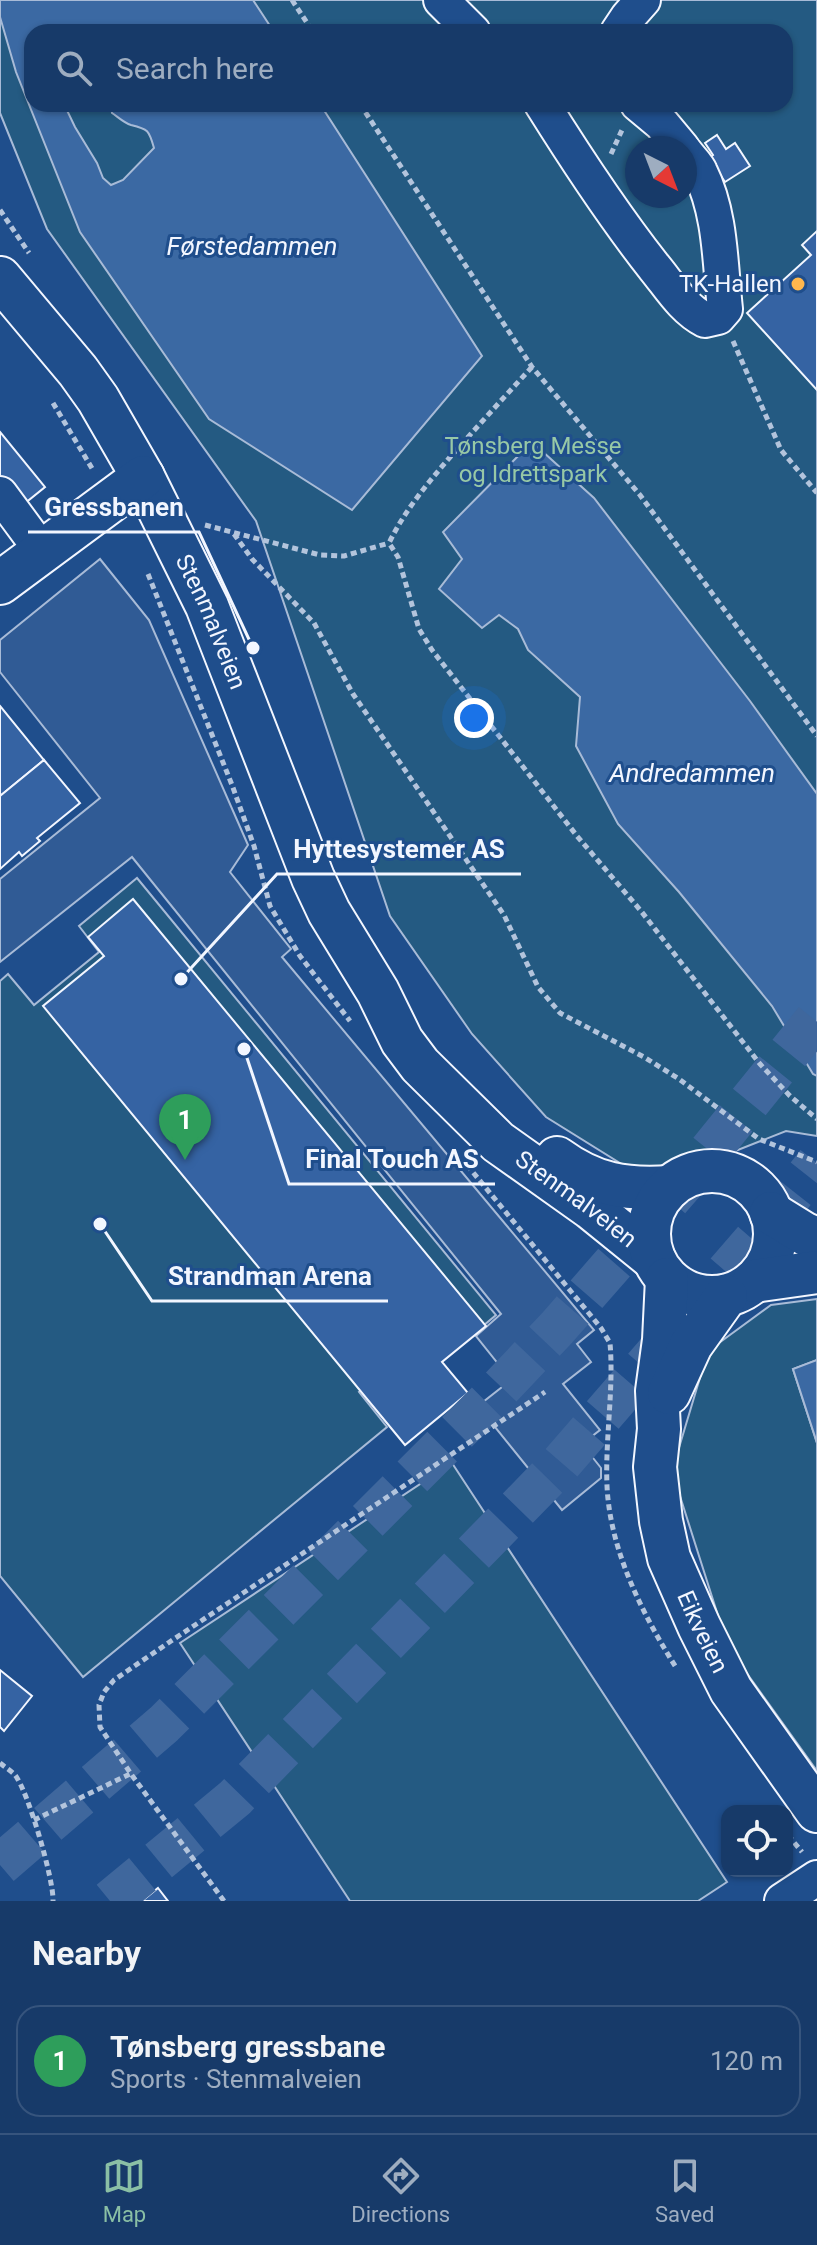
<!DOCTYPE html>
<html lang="en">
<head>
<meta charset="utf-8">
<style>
	:root { --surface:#173a69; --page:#20416f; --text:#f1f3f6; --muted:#9eadc0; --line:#36547d; --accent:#8abfa5 }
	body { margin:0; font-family:Roboto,sans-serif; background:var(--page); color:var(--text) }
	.controls { position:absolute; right:24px; bottom:24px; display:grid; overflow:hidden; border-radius:16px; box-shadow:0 2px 6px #0004 }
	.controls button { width:72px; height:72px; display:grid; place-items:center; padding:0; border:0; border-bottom:2px solid var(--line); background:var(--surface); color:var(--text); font:40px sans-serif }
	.compass { position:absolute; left:625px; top:136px; width:72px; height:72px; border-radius:50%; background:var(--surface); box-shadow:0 2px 6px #0004; rotate:138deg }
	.you { position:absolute; left:474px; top:718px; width:28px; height:28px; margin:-20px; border:6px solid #fff; border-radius:50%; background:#1a73e8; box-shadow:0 0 0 12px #1a73e833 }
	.badge { display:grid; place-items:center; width:52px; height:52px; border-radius:50%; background:var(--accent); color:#fff; font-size:26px; font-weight:700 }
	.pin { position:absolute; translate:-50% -66px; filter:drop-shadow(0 2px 4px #0008) }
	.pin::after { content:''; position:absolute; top:42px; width:28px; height:24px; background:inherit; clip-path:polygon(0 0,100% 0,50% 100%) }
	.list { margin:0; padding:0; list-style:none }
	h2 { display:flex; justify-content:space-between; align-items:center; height:104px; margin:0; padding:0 32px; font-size:34px }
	h2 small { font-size:26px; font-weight:400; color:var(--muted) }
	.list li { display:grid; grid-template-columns:52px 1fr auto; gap:24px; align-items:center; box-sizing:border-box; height:112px; margin:0 16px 16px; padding:0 16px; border:2px solid var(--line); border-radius:24px }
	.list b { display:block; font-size:30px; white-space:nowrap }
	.list p { margin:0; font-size:26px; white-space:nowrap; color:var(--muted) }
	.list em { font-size:26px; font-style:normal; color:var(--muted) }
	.icon { flex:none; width:44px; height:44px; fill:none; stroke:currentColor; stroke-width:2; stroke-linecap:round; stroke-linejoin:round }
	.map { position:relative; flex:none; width:817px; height:1901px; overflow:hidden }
	.search { position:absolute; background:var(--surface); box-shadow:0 2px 6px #0004; left:24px; right:24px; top:24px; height:88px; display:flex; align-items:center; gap:20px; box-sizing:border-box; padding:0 28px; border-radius:24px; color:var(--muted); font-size:30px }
	.sheet { height:232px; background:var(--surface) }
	nav { display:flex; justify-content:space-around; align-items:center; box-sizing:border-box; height:112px; border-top:2px solid var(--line); background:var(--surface); font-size:22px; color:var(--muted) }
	nav a { display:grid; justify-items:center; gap:4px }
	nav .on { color:var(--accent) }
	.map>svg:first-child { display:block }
</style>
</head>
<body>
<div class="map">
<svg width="817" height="1901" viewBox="0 0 817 1901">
	<rect width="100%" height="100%" fill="#1f4e8c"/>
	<g fill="#245a82" stroke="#a8bbd7" stroke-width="2" fill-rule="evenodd">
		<path d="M0,0H817V1136L786,1131L700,1165L628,1168L546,1117L472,1034L390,916L256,521L47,229L0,113ZM32,32H785V104H32ZM637,148H685V196H637Z"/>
		<path d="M137,878L496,1315L453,1351L435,1330L359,1392L387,1427L83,1677L0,1576V981L8,974L34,1005L99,952L79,926Z"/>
		<path d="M817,1299V1360L793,1369L817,1443V1771L728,1647L672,1471L708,1351L771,1305Z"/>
		<path d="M452,1463L727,1882L698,1901H350L180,1643Z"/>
	</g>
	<path fill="#305b95" stroke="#a8bbd7" stroke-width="2" d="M100,559L149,620L248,845L230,872L291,949L282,957L594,1330L577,1344L591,1362L563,1384L600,1430L582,1444L601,1468V1478L562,1510L478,1406L511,1380L476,1336L501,1314L132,857L0,962V879L100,798L0,672V640Z"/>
	<g fill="#3b69a3" stroke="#a8bbd7" stroke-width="2">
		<path d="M0,0H253L274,32H32V104H64L75,127L97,163L103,178L111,185L123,180L154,148C149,130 148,129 131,125C124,123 118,117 112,113L111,104H320L482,356L352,510L209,419L80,232L16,72L0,17Z"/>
		<path d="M532,442L594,498L750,701L817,794V1076L813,1074L772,1006L679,892L618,824L576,746L580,697L528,650L518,629L499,615L482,628L439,589L462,559L443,532Z"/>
		<path d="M817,1360V1443L793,1369Z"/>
	</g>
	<g fill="#3563a3" stroke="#f2f6ff" stroke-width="2">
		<path d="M717,135L726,149L735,143L750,166L725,182L709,158L713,155L705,143Z"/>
		<path d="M817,231V390L747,313L811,255L802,245Z"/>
		<path d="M0,432L45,487L19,508L0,484Z"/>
		<path d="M0,706L44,760L0,796Z"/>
		<path d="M44,760L80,803L37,838L40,841L22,856L19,852L0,869V796Z"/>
		<path d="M133,899L486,1326L442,1362L468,1393L405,1445L43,1006L104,956L88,937Z"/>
		<path d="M0,1670L32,1696L4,1731L0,1727Z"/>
		<path d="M158,1888L168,1901H142Z"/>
	</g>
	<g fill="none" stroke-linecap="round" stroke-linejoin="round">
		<g stroke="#3f679d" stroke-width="42" stroke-dasharray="42 21" stroke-linecap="butt">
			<path d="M0,1865L164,1724L488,1401L557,1328L688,1178L817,1018"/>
			<path d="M110,1901L235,1798L556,1469L776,1215L817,1163"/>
		</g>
		<g stroke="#f2f6ff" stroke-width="38">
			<g id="minor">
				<path d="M441,0L473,32"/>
				<path d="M618,32L628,17L643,0"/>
				<path d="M542,104C577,160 613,215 654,267C669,285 683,309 705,320L718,317L725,309C720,264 721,214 700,172C697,165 690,159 685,152"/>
				<path d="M638,104L662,124L682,148"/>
				<path d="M0,494L42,551"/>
				<path d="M782,1901L817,1878"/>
			</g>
		</g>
		<g stroke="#f2f6ff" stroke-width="46">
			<g id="major">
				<path id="s1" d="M0,278L78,371L98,399L143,477L207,606L313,878L329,912L378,992L402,1041L420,1065L498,1142L591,1208L654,1259"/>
				<path d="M0,583L143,477"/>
				<path d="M557,1158C594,1185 625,1190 670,1187"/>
				<circle cx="712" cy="1234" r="63"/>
				<path d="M771,1213L805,1234L817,1239"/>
				<path id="s2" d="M667,1279L664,1340L657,1391L659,1429L655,1467L661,1521L669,1558L699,1626L731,1690L817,1811"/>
				<path d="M754,1281L817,1272"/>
				<path d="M669,1393L691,1345L726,1296"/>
			</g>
		</g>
		<g stroke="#b3c4dc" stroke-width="5" stroke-dasharray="6 4" stroke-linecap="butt">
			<path d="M292,0L313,32"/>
			<path d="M360,104L532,367L640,495L817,736"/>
			<path d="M611,154L622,130"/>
			<path d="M0,210L29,253"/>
			<path d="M733,341L781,450L817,493"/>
			<path d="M532,367C505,396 478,426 451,456C427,484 405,510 389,543L398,557L419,629L432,650L577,836L641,911L760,1064L790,1096L817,1119"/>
			<path d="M53,403L93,470"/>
			<path d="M205,525L320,555L344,556L389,543"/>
			<path d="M234,534L252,559L314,623L353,694L504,915L538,987L560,1013L644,1057L679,1079L759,1139L817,1162"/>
			<path d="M148,574L232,785L254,846L270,906L300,956L350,1021"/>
			<path d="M467,1165L601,1328L610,1343C614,1390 605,1438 607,1486C610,1551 643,1615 677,1669"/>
			<path d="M0,1763C5,1767 11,1771 15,1775C28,1791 54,1880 53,1901"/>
			<path d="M34,1820L130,1774"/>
			<path d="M788,1835L802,1852"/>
			<path d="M224,1901L131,1774L100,1727L99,1705L104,1692L114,1680L171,1641L545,1392"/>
		</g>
		<use href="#minor" stroke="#1f4e8c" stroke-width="34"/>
		<use href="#major" stroke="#1f4e8c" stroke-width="42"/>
	</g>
	<circle fill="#ffb74d" stroke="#1f4e8c" stroke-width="3" cx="798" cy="284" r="8"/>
	<g text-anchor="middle" stroke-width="6" stroke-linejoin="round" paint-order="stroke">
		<g font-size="24" fill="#f2f6ff" stroke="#1f4e8c" text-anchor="end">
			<text x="782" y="292">TK-Hallen</text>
		</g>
		<g font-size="24" fill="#97c8a6" stroke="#1f4e8c">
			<text x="533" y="454">Tønsberg Messe<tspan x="533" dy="28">og Idrettspark</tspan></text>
		</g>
		<g font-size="24" fill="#f2f6ff" stroke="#1f4e8c">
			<text dy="8" stroke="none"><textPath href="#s1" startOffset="406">Stenmalveien</textPath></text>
			<text dy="8" stroke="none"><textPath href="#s1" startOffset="1104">Stenmalveien</textPath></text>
			<text dy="8" stroke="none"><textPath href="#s2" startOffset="362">Eikveien</textPath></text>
		</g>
		<g font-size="26" font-style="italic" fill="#f2f6ff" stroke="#1f4e8c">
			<text x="252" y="255">Førstedammen</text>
			<text x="692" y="782">Andredammen</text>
		</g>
	</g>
	<path fill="none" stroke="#f2f6ff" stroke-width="3" d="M253 648L199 532H28M181 979L277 874H521M244 1049L289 1184H495M100 1224L152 1301H388"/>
	<g fill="#f2f6ff" stroke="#1f4e8c" stroke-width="3">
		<circle cx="253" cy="648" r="8"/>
		<circle cx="181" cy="979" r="8"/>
		<circle cx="244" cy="1049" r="8"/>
		<circle cx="100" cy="1224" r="8"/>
	</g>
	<g font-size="26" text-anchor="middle" font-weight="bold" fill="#f2f6ff" stroke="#1f4e8c" stroke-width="6" stroke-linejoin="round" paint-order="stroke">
		<text x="114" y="516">Gressbanen</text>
		<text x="399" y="858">Hyttesystemer AS</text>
		<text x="392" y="1168">Final Touch AS</text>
		<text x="270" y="1285">Strandman Arena</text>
	</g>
</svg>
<div class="controls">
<button><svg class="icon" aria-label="locate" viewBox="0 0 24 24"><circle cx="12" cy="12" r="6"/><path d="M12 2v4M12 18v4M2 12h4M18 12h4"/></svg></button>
</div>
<svg class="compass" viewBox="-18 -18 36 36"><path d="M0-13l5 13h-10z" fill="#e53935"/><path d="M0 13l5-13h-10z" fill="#9eadc0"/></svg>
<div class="you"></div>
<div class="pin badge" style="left:185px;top:1160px;background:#2e9e5b">1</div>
<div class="search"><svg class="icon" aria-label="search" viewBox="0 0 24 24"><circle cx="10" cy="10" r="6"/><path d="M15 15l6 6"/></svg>Search here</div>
</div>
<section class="sheet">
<h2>Nearby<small></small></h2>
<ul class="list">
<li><span class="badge" style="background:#2e9e5b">1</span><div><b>Tønsberg gressbane</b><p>Sports · Stenmalveien</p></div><em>120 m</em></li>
</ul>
</section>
<nav>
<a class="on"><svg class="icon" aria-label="map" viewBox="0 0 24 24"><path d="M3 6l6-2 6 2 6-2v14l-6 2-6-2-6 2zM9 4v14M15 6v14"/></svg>Map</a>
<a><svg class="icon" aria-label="directions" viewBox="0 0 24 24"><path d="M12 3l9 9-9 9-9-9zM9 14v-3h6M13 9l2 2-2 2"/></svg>Directions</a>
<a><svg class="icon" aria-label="saved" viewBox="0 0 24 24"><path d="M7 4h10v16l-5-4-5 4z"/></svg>Saved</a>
</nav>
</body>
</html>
